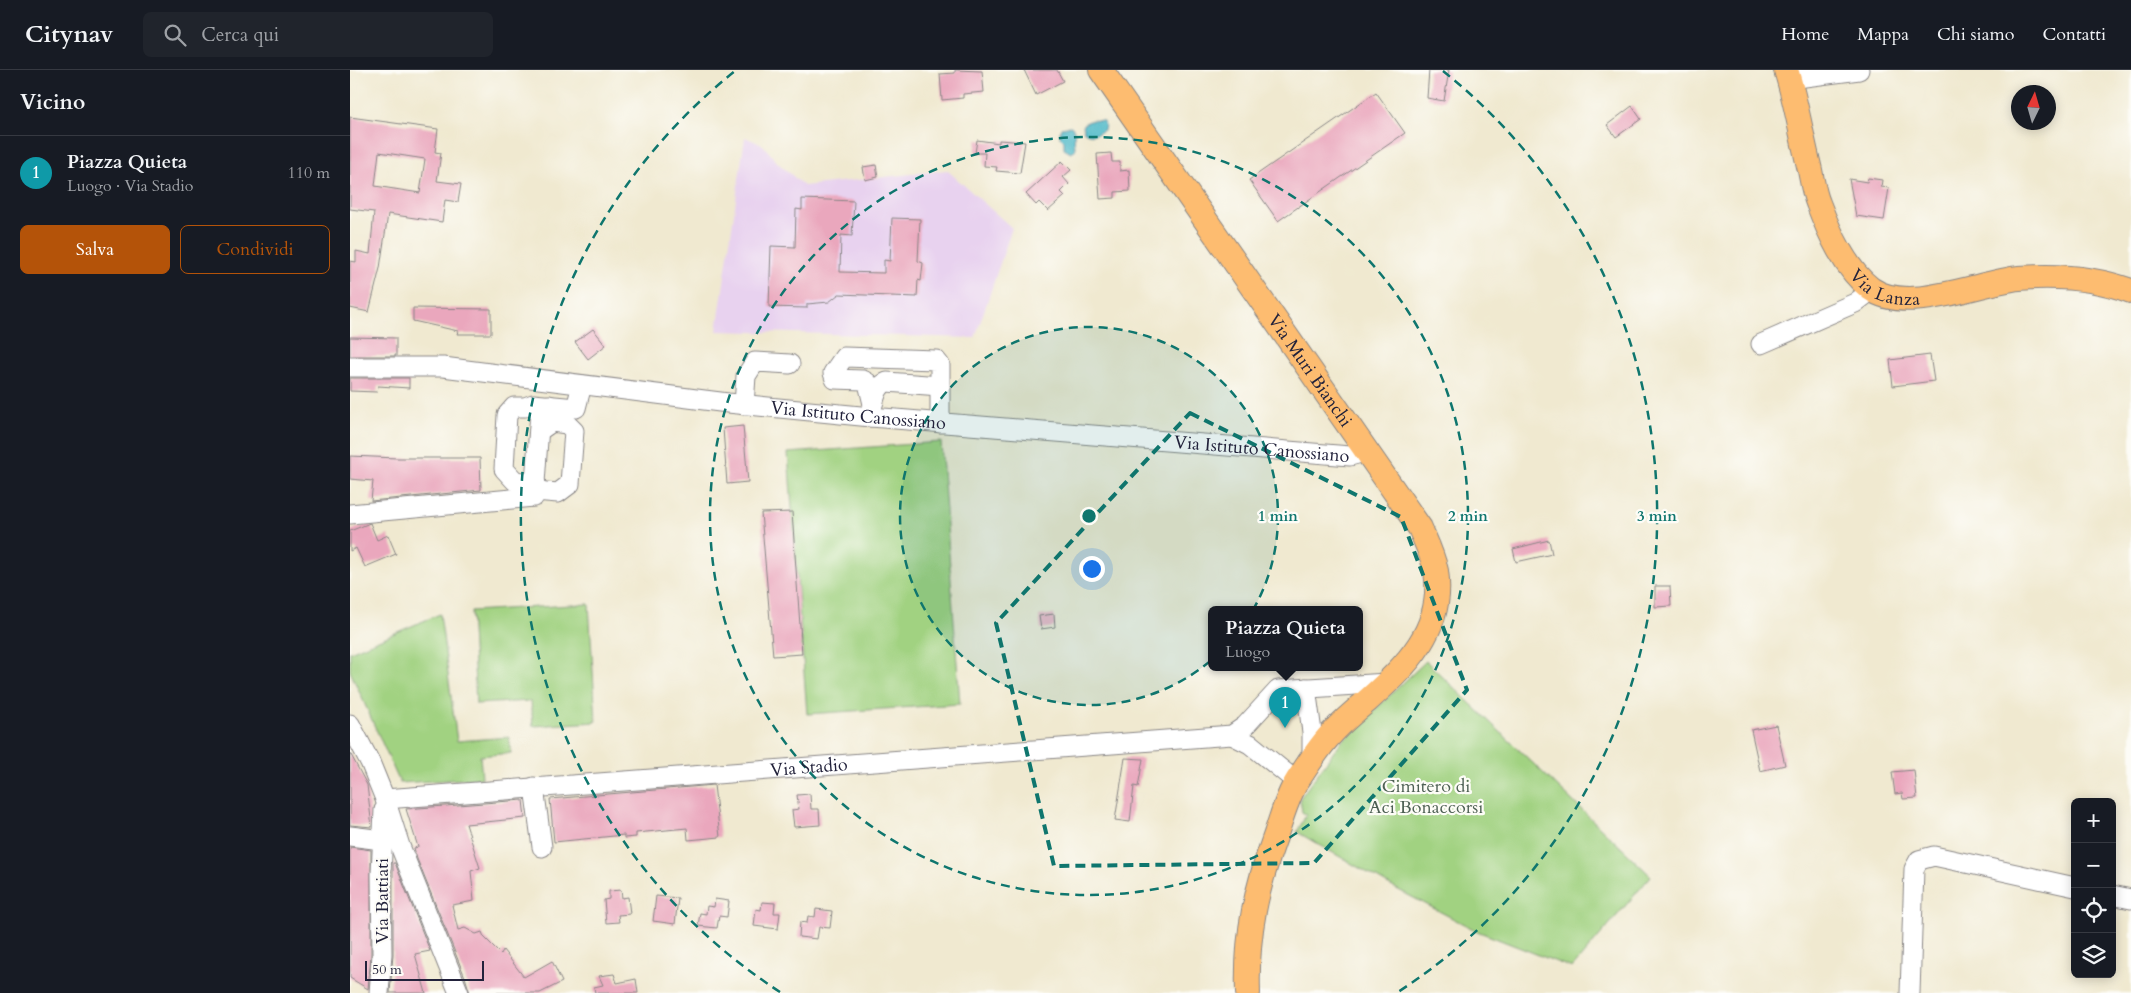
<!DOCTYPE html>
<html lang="it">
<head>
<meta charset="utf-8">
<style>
	:root { --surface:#171b24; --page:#20242c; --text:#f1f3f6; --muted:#9ea1a6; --line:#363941; --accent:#b45309 }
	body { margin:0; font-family:Cardo,serif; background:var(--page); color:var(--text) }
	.controls { position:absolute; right:15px; bottom:15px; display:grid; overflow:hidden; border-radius:8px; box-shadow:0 2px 12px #0003 }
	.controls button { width:45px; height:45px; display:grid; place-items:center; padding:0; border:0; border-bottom:1px solid var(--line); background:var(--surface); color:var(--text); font:25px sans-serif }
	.compass { position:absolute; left:1661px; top:15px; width:45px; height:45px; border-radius:50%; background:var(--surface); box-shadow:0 2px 12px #0003; rotate:5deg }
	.scale { position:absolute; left:15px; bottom:12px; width:119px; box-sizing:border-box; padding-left:5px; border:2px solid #22223b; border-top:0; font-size:14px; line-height:18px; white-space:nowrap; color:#22223b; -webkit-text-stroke:4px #fdfcf7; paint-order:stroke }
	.you { position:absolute; left:741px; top:498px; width:18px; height:18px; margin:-12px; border:4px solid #fff; border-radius:50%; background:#1a73e8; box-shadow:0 0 0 8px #1a73e833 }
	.badge { display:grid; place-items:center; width:32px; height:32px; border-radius:50%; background:var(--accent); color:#fff; font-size:16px; font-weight:700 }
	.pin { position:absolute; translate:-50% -41px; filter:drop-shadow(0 1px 2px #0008) }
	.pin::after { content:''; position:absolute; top:26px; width:18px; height:15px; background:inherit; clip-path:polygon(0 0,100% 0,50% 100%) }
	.popup { position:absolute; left:858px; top:536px; width:155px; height:65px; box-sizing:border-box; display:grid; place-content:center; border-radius:8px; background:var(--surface); filter:drop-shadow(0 1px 4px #0005); font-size:16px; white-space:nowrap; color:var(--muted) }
	.popup b { font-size:19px; color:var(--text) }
	.popup::after { content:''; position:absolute; left:50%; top:100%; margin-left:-10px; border:10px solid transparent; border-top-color:var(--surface) }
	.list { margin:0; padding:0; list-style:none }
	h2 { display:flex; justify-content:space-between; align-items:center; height:65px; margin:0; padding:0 20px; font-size:21px }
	h2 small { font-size:16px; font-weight:400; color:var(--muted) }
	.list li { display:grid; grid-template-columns:32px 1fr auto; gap:15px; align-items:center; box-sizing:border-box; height:75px; padding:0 20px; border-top:1px solid var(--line) }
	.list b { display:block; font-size:19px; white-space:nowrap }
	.list p { margin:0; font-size:16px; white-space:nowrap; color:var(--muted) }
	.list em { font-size:16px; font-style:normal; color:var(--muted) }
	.actions { display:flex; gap:10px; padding:15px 20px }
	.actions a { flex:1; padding:11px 0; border:1px solid var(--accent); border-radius:8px; text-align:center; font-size:18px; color:var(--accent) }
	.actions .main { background:var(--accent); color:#fff }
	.icon { flex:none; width:28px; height:28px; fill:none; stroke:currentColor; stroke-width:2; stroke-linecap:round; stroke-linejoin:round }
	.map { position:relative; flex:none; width:1781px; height:923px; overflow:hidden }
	header { display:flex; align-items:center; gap:30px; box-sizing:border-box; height:70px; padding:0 25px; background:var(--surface); border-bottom:1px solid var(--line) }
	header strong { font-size:24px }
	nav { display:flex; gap:28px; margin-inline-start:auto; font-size:18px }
	.search { width:350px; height:45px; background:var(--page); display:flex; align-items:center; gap:12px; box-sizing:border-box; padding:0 18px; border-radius:8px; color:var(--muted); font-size:19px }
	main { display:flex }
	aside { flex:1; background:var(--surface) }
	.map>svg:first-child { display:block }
</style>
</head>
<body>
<header>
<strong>Citynav</strong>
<div class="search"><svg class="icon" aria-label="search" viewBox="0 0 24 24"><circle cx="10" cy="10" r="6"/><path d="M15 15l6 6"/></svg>Cerca qui</div>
<nav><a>Home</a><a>Mappa</a><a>Chi siamo</a><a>Contatti</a></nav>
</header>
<main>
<aside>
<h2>Vicino<small></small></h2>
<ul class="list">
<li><span class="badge" style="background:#0f9aa8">1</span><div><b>Piazza Quieta</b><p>Luogo · Via Stadio</p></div><em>110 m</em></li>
</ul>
<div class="actions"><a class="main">Salva</a><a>Condividi</a></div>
</aside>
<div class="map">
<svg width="1781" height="923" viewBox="0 0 1781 923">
	<rect width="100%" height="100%" fill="#fdfcf7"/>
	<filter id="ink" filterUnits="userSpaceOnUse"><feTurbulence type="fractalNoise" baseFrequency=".02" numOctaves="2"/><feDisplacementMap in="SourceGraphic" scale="10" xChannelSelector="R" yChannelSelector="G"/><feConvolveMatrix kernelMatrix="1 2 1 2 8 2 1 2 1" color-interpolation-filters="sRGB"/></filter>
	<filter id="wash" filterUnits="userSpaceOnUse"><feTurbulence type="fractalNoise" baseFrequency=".0096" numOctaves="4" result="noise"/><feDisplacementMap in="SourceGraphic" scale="20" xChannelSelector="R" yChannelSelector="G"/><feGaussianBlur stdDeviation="1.12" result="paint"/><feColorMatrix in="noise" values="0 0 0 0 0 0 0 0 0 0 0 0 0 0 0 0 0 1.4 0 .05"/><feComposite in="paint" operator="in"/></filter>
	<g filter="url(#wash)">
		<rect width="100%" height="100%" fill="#f0e9d0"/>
		<path fill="#e8d2ef" d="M395,67L413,75L428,93L454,116L597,100L662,158L625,268L367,261Z"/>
		<g fill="#a1d281" stroke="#627a5e">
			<path d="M591,372L610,634L457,644L438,383Z"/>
			<path d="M239,534L246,652L183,656L181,631L126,634L121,541Z"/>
			<path d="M90,544L107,671L159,667L161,683L130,686L132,708L50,713L0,601V582Z"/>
			<path d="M1076,591L1301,806L1222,898L1127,861L1037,814L947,762L956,745L952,742L950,728L991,672Z"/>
		</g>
		<g fill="#4cb8c7" stroke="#376d81">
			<path d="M742,50L753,51L755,55L754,60C747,64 742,67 734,62L733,54Z"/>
			<path d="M721,56L724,60L725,80L721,83L714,79V71L710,67V60L712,57Z"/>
		</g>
		<g id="blocks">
			<g fill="#eaa7bd" fill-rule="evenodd">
				<path d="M605,0L632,1L634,22L613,24V28L592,30L590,4L605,3Z"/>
				<path d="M674,0H707L713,11L686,25Z"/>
				<path d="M1079,0H1099L1094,31L1077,28Z"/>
				<path d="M1026,22L1055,63L928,151L899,110Z"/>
				<path d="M1282,36L1291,49L1266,67L1257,55Z"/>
				<path d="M0,47L88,59L85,82L91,83L87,111L111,114L108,132L95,130L92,152L38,144L30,198L19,242L0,238V191L6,192V181L20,184L24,142L0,139ZM29,82L75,89L70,123L25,116Z"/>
				<path d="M627,70L649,73V70L675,72L670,103L646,101L647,97L634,96L635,83H625Z"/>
				<path d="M761,83L762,92H770V101L779,100L780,121L765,122V128L750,129L747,84Z"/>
				<path d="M712,91L721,100L713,107L719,114L711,122L715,126L698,141L689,132L686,135L676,124Z"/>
				<path d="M526,95L528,107L515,110L513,97Z"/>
				<path d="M1518,108L1532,110L1531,117L1539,118L1534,150L1506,146L1499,109L1517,112Z"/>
				<path d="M452,129L504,131L502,166L491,165L490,202L534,203V190L540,191L542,148L570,149L568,191L573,193L571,211L568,210L567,227L489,224L479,232L457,234V238L419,237L421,176L445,177L446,139L452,140Z"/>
				<path d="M63,238L141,239V264H107L108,261L63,251Z"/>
				<path d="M243,259L256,275L238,289L225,272Z"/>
				<path d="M0,267L46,268V286H0Z"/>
				<path d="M1580,285L1584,311L1543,316L1540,290Z"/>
				<path d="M0,308H59V318L28,316L27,322L0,321Z"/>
				<path d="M393,356L398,412L377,414L373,358Z"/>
				<path d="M0,386L47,388H130L131,420L21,431L23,411L0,409Z"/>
				<path d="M442,442L452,584L423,586L411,443Z"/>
				<path d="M20,453L27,470L38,465L46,484L15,497L6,478L0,481V461Z"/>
				<path d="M1199,470L1202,484L1166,492L1163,479Z"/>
				<path d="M1305,516H1320L1321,536L1305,537Z"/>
				<path d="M704,544L705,557L691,559L689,546Z"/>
				<path d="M1426,655L1435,695L1410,701L1401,660Z"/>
				<path d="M0,683L17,715L22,757L0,755Z"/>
				<path d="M775,688L793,689L788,717L784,716L780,752L765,750Z"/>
				<path d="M1564,700L1567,728L1553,729L1552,723L1545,724L1542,702Z"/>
				<path d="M364,715L370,767L338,770L337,758L286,763V767L274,768V765L204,772L200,729Z"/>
				<path d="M460,724L461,739H469L470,755L444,757L442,740L449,739L447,725Z"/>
				<path d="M173,730L175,748L116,754L130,798L121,801L124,831L102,835L108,860L115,858L126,864L132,862L134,867L151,884L153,880L174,907L202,891L212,912L190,923H120L115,907L67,789L64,778L68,777L56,739Z"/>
				<path d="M0,777L21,780V884L18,919L0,908Z"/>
				<path d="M43,793H45L80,881L65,884L76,923H40L43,884Z"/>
				<path d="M271,820L272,828L278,827L280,844L268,845L269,852L256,853L254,830L259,829V821Z"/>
				<path d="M306,826L328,828L325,854L303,851Z"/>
				<path d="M365,829L379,831L377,847L369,846L367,858L348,856L350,843L356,844L357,836L364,837Z"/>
				<path d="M412,832L425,833L424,843H430L428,859L404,856L406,839L411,840Z"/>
				<path d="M466,839L482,841L480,858L469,857L467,869L449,867L450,852L457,853L458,846L465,847Z"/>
				<path d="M264,904L267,913L286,909L288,923H245L244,917L253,915L249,906Z"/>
			</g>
		</g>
	</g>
	<g filter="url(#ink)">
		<use href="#blocks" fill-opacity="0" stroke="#898686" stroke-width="1"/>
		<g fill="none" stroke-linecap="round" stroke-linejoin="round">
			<g stroke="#898686" stroke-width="21">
				<g id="minor">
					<path d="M1439,9L1509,0"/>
					<path d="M1411,274L1505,233L1522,220"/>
					<path id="s1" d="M0,297H93L378,333L521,347L1000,386L1018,381"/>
					<path d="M523,334C526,325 527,316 537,312L590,316"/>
					<path d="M394,335L396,306L405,292L440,294"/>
					<path d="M521,347L523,334L518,313L513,310L485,309L483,303L494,287L586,290L590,295V353"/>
					<path d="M186,414L165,411L154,399L157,345L164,337H175L183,334L226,338L232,315"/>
					<path d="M185,421L208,423L220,414L224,361L217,354L202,352L189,361"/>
					<path d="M0,444L184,427L190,342L199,335"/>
					<path d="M956,618L962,662V691"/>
					<path d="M0,654L20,692L35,729L50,776L109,923"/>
					<path d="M882,665L900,674L947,712"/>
					<path d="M184,717L192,777"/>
					<path id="s2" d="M35,729L882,665L895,656L928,620L1037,613"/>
					<path d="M0,766L32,770L43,768"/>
					<path d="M1762,825L1781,829"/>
					<path d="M29,923L32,884L31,804L34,740"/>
					<path d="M1560,923L1564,799L1569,790L1584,786L1725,817"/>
				</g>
			</g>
			<g stroke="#898686" stroke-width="26">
				<g id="major">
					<path id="s3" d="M751,0L1070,458C1076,472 1083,486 1086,501C1095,559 1056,596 1017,631C1005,641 993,651 983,662C969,676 958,695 947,711C937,727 932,746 926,764C906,819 896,864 898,923"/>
					<path id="s4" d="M1436,0C1446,31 1451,64 1459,96C1462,108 1463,121 1468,133C1479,162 1495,199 1521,219C1558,245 1629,212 1669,208C1706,205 1746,208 1781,221"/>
				</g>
			</g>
			<use href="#minor" stroke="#fff" stroke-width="19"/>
			<use href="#major" stroke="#fdbc70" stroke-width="24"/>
		</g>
	</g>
	<path fill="none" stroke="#0f766e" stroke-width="4" stroke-dasharray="10 6" stroke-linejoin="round" d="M840,343L1051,447L1117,620L964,793L704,796L646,553Z"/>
	<circle cx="739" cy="446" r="189" fill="#0f766e" fill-opacity=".12"/>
	<g fill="none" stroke="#0f766e" stroke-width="2.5" stroke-dasharray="9 6">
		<circle cx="739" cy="446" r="189"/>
		<circle cx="739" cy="446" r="379"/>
		<path d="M430 922A568 568 0 0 1 385 1M1093 1A568 568 0 0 1 1048 922"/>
	</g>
	<g text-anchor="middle" stroke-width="4.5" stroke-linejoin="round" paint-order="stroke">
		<g font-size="18" fill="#22223b" stroke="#fdfcf7">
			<text dy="6" stroke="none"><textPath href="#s4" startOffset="252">Via Lanza</textPath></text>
			<text dy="6" stroke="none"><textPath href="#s3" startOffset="366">Via Muri Bianchi</textPath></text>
			<text dy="6" stroke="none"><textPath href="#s1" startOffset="511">Via Istituto Canossiano</textPath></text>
			<text dy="6" stroke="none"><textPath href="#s1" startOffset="916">Via Istituto Canossiano</textPath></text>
			<text dy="6" stroke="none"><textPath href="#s2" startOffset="425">Via Stadio</textPath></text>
			<text transform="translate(32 831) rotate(-90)" y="6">Via Battiati</text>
		</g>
		<g font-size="18" fill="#4e6054" stroke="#fdfcf7">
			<text x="1076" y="722">Cimitero di<tspan x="1076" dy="21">Aci Bonaccorsi</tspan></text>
		</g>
	</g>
	<circle cx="739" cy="446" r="8" fill="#0f766e" stroke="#fdfcf7" stroke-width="2.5"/>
	<g font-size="15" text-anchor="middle" font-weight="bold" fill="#0f766e" stroke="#fdfcf7" stroke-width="4.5" stroke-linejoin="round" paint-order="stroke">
		<text x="928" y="451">1 min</text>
		<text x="1118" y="451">2 min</text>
		<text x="1307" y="451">3 min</text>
	</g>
</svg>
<div class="controls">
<button>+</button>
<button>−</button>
<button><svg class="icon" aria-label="locate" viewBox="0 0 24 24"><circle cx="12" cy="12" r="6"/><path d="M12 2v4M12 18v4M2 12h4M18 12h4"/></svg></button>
<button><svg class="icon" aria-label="layers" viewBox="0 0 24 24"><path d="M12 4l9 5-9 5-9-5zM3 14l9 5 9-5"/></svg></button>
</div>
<svg class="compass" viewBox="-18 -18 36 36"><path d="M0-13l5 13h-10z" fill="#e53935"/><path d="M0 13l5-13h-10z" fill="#9ea1a6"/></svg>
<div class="scale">50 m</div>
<div class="you"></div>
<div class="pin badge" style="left:935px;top:658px;background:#0f9aa8">1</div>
<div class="popup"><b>Piazza Quieta</b>Luogo</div>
</div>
</main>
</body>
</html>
